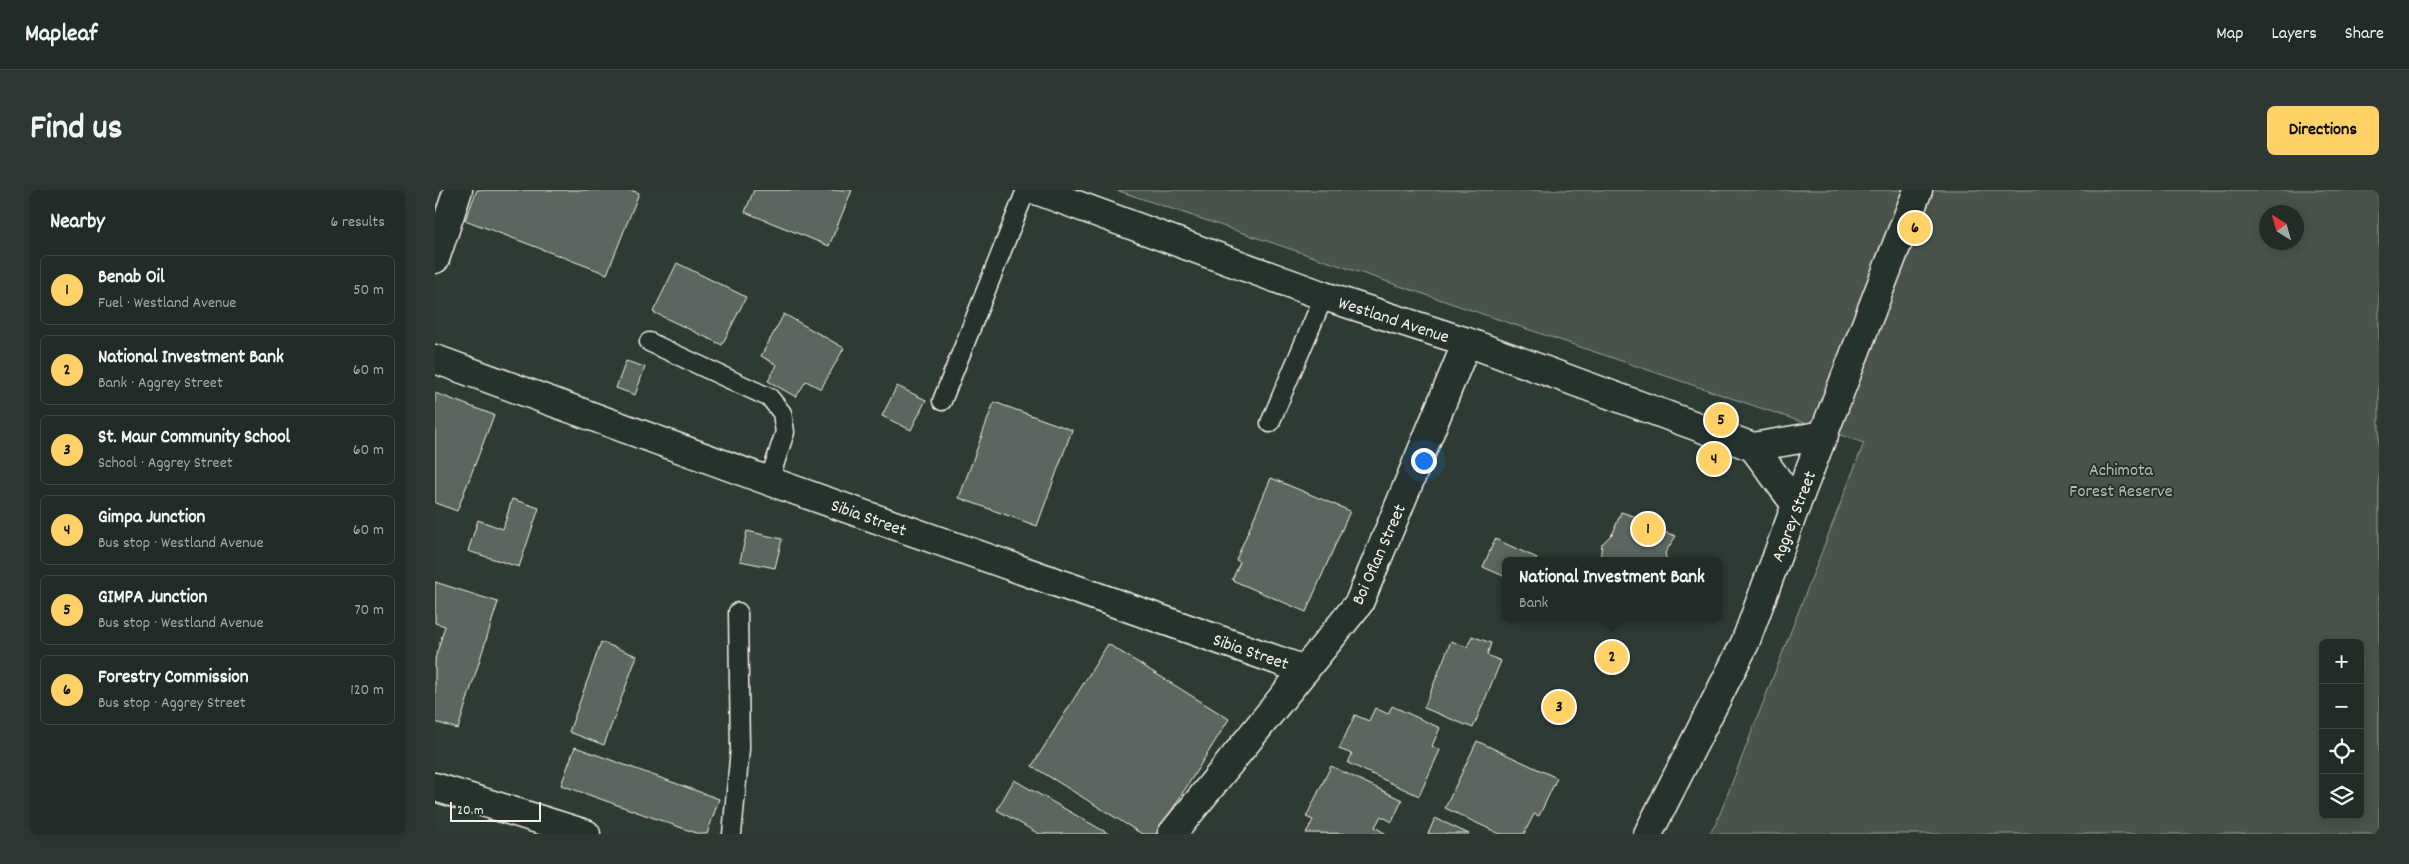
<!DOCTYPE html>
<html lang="en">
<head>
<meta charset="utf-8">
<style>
	:root { --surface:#222c27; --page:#2e3833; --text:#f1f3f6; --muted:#a2a7a7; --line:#3f4844; --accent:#ffd166 }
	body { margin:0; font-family:Dekko,sans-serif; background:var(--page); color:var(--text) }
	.controls { position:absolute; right:15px; bottom:15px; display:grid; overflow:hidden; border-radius:8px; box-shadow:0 2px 12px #0003 }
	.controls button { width:45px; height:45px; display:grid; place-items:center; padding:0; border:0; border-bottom:1px solid var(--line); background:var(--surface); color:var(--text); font:25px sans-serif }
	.compass { position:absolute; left:1824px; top:15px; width:45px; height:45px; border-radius:50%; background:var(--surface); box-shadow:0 2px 12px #0003; rotate:323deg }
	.scale { position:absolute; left:15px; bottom:12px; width:91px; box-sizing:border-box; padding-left:5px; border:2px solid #f4f1e8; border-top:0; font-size:14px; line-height:18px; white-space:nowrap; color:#f4f1e8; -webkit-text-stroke:4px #26332d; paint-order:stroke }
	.you { position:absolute; left:988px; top:270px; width:18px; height:18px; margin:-12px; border:4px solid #fff; border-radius:50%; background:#1a73e8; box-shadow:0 0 0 8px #1a73e833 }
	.badge { display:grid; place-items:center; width:32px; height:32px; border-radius:50%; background:var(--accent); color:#111; font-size:16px; font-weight:700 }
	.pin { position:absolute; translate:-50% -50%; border:2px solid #fff; box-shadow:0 1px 5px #0006 }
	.popup { position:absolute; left:1067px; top:367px; width:220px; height:65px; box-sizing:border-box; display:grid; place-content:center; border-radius:8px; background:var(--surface); filter:drop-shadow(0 1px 4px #0005); font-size:16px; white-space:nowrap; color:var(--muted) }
	.popup b { font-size:19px; color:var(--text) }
	.popup::after { content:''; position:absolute; left:50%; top:100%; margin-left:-10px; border:10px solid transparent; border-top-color:var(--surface) }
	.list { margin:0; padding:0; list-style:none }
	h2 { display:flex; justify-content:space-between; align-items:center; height:65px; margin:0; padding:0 20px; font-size:21px }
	h2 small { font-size:16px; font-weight:400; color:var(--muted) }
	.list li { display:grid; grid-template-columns:32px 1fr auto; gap:15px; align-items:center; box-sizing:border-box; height:70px; margin:0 10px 10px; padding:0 10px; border:1px solid var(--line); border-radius:8px }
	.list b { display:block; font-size:19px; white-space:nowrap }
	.list p { margin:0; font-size:16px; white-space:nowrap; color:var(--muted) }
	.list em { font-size:16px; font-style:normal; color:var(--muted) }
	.icon { flex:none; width:28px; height:28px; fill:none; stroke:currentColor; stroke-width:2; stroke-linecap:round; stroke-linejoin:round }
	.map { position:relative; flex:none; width:1944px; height:644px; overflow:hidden; border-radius:8px }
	header { display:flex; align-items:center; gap:30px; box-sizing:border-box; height:70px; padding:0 25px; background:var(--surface); border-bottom:1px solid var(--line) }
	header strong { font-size:24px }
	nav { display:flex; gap:28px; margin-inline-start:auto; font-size:18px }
	.intro { display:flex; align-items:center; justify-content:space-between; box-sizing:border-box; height:120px; padding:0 30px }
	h1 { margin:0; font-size:35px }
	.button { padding:12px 22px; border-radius:8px; background:var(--accent); color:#111; font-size:18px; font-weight:700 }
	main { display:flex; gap:30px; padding:0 30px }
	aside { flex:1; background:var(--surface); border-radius:8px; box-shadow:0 2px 12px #0003 }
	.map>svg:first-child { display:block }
</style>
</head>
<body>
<header>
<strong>Mapleaf</strong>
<nav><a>Map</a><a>Layers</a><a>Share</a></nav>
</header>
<div class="intro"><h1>Find us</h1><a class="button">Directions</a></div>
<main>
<aside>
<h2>Nearby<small>6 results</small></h2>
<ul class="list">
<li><span class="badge">1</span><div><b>Benab Oil</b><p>Fuel · Westland Avenue</p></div><em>50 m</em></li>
<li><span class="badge">2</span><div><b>National Investment Bank</b><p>Bank · Aggrey Street</p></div><em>60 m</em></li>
<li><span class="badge">3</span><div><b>St. Maur Community School</b><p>School · Aggrey Street</p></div><em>60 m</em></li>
<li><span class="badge">4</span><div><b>Gimpa Junction</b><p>Bus stop · Westland Avenue</p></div><em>60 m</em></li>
<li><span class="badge">5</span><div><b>GIMPA Junction</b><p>Bus stop · Westland Avenue</p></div><em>70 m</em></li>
<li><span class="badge">6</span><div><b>Forestry Commission</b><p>Bus stop · Aggrey Street</p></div><em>120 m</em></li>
</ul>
</aside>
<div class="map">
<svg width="1944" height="644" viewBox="0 0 1944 644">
	<rect width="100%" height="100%" fill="#2e3b34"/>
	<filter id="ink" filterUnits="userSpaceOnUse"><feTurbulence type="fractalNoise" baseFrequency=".02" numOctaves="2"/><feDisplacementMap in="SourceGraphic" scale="10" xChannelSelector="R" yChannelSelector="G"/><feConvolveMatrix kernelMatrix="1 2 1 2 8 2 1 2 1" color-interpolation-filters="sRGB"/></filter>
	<g filter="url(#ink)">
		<path fill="#48524c" stroke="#9ea29a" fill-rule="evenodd" d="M681,0H1944V644H1274L1281,634L1429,253ZM1832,22H1862V52H1832ZM1888,453H1925V625H1888Z"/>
		<g fill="#5c655e" stroke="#f4f1e8">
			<path d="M42,0H195L204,3L172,84L30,30Z"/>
			<path d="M319,0H417L394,56L310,22Z"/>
			<path d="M242,73L311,107L287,155L218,122Z"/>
			<path d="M349,124L409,158L386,199L371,191L361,207L333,191L342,175L326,166Z"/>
			<path d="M191,171L210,177L200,205L181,198Z"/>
			<path d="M462,196L491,210L476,240L447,226Z"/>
			<path d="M0,203L59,225L22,321L0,313Z"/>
			<path d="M559,212L637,240L602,336L524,308Z"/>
			<path d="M836,288L915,321L871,422L797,390L805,372L801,370Z"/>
			<path d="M77,309L104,318L84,377L33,361L43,330L68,339Z"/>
			<path d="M1186,322L1217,332L1229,342L1241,346L1230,363L1232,371H1165L1167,354L1178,343Z"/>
			<path d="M312,341L347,349L340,378L305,371Z"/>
			<path d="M1060,349L1102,368L1101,371H1071V387L1048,377Z"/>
			<path d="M0,392L63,412L23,539L0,532V469L10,436L0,433Z"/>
			<path d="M1037,446L1056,453L1052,465L1066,471L1038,538L989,518L1016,451L1032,457Z"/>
			<path d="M166,452L202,466L169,555L134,542Z"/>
			<path d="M673,454L794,529L722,644H707L597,576Z"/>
			<path d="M957,516L1005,538L997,556L1005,560L984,606L913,573L917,564L904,559L920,525L934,531L940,518L953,524Z"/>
			<path d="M1042,551L1122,588L1104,626L1099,624L1089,644H1065L1010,618Z"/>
			<path d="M140,557L284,609L272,644H264L126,595Z"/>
			<path d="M896,576L967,610L957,632L946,626L940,637L951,644L871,643L878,630L871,627Z"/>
			<path d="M579,590L674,644H604L562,620Z"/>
			<path d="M1000,628L1034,644H993Z"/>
		</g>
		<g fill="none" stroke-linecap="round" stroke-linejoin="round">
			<g stroke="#f4f1e8" stroke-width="21">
				<g id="service">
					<path d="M214,152L335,208L347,223L350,242L334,291"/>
					<path d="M507,211L591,0"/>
					<path d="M835,233L889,106"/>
					<path d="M297,644L305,559L303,422"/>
				</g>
			</g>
			<g stroke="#f4f1e8" stroke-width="31">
				<g id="minor">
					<path d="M0,69L23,0"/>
					<path d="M0,169L334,291L870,480"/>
					<path d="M0,597L151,644"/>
					<path d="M737,644L924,413L1032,152"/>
				</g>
			</g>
			<g stroke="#f4f1e8" stroke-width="31">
				<g id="tertiary">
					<path d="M601,0L889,106L1032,152L1318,257L1389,245"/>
					<path d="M1318,257L1361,315"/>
				</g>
			</g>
			<g stroke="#f4f1e8" stroke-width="31">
				<path id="secondary" d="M1213,644L1310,453L1361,315L1483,0"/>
			</g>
			<use href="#service" stroke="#26332d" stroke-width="18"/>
			<use href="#minor" stroke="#26332d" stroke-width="28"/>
			<use href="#tertiary" stroke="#26332d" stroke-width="28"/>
			<use href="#secondary" stroke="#26332d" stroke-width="28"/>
		</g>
	</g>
	<g text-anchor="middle" stroke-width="4" stroke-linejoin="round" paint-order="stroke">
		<g font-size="18" fill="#f4f1e8" stroke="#26332d">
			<text transform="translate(959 129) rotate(18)" y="6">Westland Avenue</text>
			<text transform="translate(1358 326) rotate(-69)" y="6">Aggrey Street</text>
			<text transform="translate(434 327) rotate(20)" y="6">Sibia Street</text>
			<text transform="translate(943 364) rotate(-66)" y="6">Boi Oflan Street</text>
			<text transform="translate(816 461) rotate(19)" y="6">Sibia Street</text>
		</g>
		<g font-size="18" fill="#b8b9b1" stroke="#26332d">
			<text x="1686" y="285">Achimota<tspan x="1686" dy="21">Forest Reserve</tspan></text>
		</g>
	</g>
</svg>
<div class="controls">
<button>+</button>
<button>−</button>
<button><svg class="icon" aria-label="locate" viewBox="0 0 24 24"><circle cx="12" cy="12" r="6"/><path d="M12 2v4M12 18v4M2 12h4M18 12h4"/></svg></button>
<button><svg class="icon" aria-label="layers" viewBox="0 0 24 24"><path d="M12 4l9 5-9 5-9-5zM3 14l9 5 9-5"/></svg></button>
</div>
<svg class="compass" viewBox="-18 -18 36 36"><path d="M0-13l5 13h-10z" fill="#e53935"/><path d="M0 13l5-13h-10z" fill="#a2a7a7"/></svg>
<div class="scale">20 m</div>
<div class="you"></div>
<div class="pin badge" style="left:1213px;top:339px">1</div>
<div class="pin badge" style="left:1177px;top:467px">2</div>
<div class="popup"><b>National Investment Bank</b>Bank</div>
<div class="pin badge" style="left:1124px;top:517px">3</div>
<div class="pin badge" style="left:1279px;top:269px">4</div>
<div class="pin badge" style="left:1286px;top:230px">5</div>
<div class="pin badge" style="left:1480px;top:38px">6</div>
</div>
</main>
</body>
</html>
